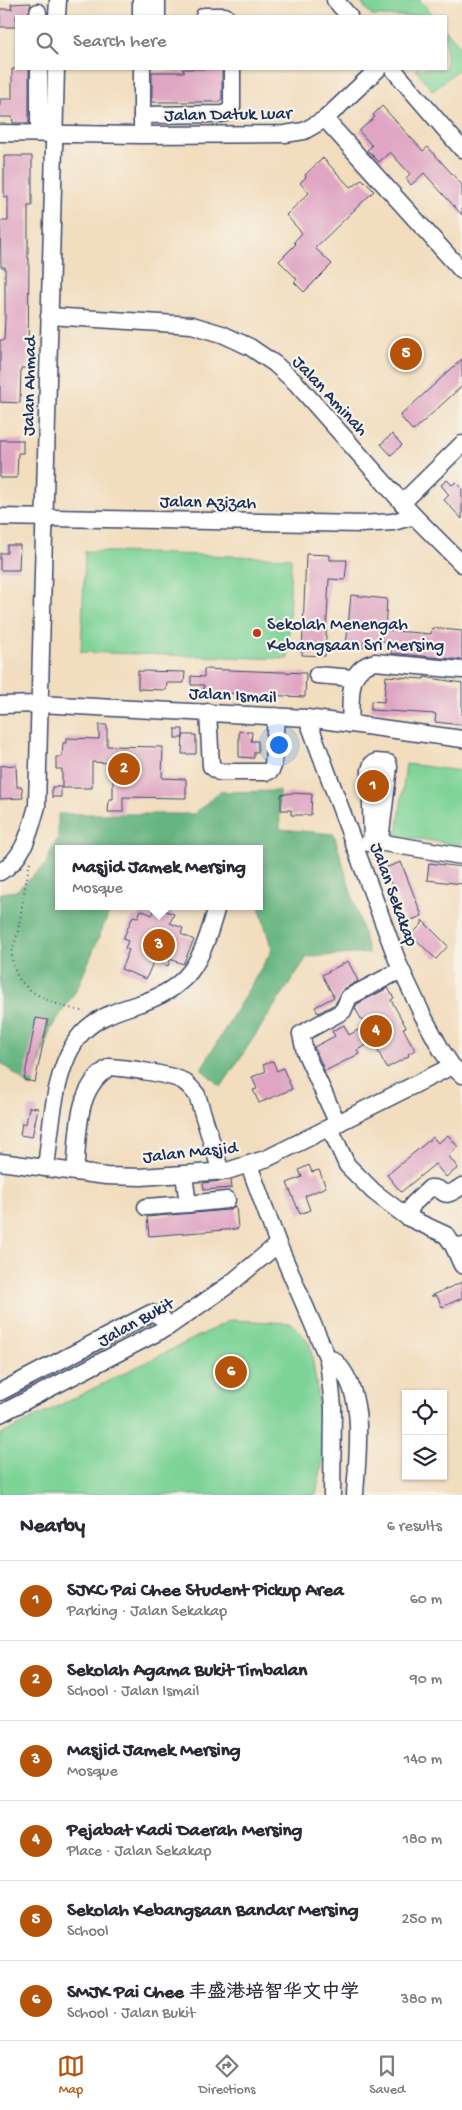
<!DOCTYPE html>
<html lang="en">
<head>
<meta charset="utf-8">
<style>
	:root { --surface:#fff; --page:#f2f2f3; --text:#2b2b33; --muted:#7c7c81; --line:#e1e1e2; --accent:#b45309 }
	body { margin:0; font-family:"Gochi Hand","LXGW WenKai TC",sans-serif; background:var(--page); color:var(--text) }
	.controls { position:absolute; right:15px; bottom:15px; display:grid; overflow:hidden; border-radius:0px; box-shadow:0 1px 4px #0004 }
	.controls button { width:45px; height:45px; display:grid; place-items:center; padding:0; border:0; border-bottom:1px solid var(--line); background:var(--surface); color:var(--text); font:25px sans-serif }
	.you { position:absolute; left:278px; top:744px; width:18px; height:18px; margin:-12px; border:4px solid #fff; border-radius:50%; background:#1a73e8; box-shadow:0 0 0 8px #1a73e833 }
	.badge { display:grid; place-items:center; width:32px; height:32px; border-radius:50%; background:var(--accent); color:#fff; font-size:16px; font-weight:700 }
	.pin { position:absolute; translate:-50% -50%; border:2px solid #fff; box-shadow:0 1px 5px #0006 }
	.popup { position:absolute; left:55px; top:845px; width:208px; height:65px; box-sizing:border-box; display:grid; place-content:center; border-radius:0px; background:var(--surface); filter:drop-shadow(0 1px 4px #0005); font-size:16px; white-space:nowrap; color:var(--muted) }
	.popup b { font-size:19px; color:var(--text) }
	.popup::after { content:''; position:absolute; left:50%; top:100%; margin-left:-10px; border:10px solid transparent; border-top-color:var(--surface) }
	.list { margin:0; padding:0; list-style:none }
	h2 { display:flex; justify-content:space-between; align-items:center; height:65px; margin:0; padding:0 20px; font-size:21px }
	h2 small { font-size:16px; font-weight:400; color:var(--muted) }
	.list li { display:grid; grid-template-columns:32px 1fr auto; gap:15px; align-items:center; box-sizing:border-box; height:80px; padding:0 20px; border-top:1px solid var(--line) }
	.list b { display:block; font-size:19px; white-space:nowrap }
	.list p { margin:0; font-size:16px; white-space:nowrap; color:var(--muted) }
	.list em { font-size:16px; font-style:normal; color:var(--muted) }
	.icon { flex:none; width:28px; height:28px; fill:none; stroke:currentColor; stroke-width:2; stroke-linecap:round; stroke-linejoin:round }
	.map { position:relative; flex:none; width:462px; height:1495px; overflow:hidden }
	.search { position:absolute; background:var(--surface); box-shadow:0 1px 4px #0004; left:15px; right:15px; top:15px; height:55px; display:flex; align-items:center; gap:12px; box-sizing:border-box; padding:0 18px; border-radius:0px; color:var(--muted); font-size:19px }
	.sheet { height:545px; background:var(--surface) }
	nav { display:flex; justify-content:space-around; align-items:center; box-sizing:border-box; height:70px; border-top:1px solid var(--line); background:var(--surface); font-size:14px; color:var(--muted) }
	nav a { display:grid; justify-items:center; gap:2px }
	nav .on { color:var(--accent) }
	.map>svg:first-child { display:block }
</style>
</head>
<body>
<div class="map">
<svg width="462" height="1495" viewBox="0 0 462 1495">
	<rect width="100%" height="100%" fill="#f7f3e8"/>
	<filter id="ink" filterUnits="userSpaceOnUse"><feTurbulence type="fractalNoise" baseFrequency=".02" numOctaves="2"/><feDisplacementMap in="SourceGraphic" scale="10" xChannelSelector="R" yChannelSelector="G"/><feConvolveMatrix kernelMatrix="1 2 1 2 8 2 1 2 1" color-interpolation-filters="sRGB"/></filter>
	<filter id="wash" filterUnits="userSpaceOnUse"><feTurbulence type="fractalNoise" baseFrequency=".0096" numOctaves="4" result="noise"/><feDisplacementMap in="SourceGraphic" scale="20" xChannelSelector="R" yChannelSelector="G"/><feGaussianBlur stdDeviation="1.12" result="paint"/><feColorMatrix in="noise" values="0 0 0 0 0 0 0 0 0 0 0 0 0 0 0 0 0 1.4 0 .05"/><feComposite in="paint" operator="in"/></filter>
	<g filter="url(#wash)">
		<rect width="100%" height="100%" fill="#f2ddbe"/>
		<g fill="#7ed397" stroke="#4c817a">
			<path d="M359,0H420L434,16H372Z"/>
			<path d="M446,30L462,49V66L433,91L415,69H446Z"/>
			<path d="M85,551L291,558L288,659L81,652Z"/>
			<path d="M406,764L462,771V845L397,836Z"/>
			<path d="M231,1320L292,1323L310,1344L316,1382L323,1458L316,1495H0V1435Z"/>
		</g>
		<path fill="#66b580" stroke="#40726f" d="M279,791L280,829L334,834L369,953L307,957L221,1087L201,1069L272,950L259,906V849H59V906H112L77,989L50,1030L32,1088L0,1062V893L16,891L45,865L58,838V814H194L219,792Z"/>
		<g id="blocks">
			<g fill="#dfa5c3">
				<path d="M31,3L28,16H16V27H0V9H12L11,4Z"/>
				<path d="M12,69H29V123H13L12,117H0V99H12Z"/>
				<path d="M182,69H222V99L218,102H152V72H185Z"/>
				<path d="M382,106L423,151L428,147L462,185V215L424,173L411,185L406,178L410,174L390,152L379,162L367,150L372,146L359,131L375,117L373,115Z"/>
				<path d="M4,156H32V206H28V258H29L28,368H21L20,403L0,402V340H4L5,318V267H1L0,221H8V197H4Z"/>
				<path d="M323,158L350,187L353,185L354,186L362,179L374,191L315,248L332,264L304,292L294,282L297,279L279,261L296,244L294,242L302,233L286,215L309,193L300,183L306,177L305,175Z"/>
				<path d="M462,359V386L413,431L400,416Z"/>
				<path d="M392,434L402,445L391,455L381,444Z"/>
				<path d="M0,440H23V453H18L17,478H0Z"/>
				<path d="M447,480L452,485L456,482L462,488V519L444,500L449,495L441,485Z"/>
				<path d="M7,545H20L19,570H0V553H7Z"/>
				<path d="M306,554L330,555V560H347L345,580L329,579L325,656L302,655Z"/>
				<path d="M351,595L387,599L385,630L431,634L432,628L462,631V660L391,653L392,642L364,639L363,648L346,647Z"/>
				<path d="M204,669L306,673L305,697L203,692L204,685H191V676L204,677Z"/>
				<path d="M138,671L185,672L184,683H167L166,690L138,689Z"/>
				<path d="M386,676L424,679V677L462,683V725L435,722L436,714L371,710V701L384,702Z"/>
				<path d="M99,725H107V746L163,747L162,778L186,779V798L123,797V812H108L109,799H113V763L92,762V788H62V769H56V757H62L63,743H66V738L99,739Z"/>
				<rect x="175" y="729" width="8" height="9"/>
				<path d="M239,731L252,732L251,741H258V752H254V758L239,757Z"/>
				<path d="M183,735H196V754H182Z"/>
				<path d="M16,765L17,787H22L23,798L0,799V766Z"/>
				<rect x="52" y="787" width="9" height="10"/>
				<path d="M291,793L312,794L311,815H291V810H281V795Z"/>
				<path d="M401,862L422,916L406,922L385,868Z"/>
				<path d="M429,863L462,867V884L427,880Z"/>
				<path d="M156,907L174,914L170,923L183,928L181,934L194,940L183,964L170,959L168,966L154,960L146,979L121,969L129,950L125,948L128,941L123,939L133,916L138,917L141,910L152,915Z"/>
				<path d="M422,920L448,946L436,959L411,935L422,924Z"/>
				<path d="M348,961L358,981L344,989L335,1004L318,1013L315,1007L334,997L322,975Z"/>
				<path d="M388,988L394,998L391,1000L406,1027L403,1028L415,1050L408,1054L409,1056L387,1068L373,1042L357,1050L359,1054L325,1071L314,1047L335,1036L332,1031L344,1025L349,1035L365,1026L355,1008L357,1004Z"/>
				<path d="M36,1018L48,1020L35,1082L24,1080Z"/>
				<path d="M273,1061L277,1071L283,1068L292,1089L259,1103L253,1090L257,1089L252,1077L266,1071L263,1065Z"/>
				<path d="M29,1107L38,1108L32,1137L20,1135L22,1123L26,1124Z"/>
				<path d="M448,1135L458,1147L448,1155L458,1168L446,1177L435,1164L401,1192L387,1175L433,1137L438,1143Z"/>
				<path d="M309,1165L312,1172L319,1170L326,1187L305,1196L310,1210L300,1214L287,1183L302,1177L299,1170Z"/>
				<path d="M231,1180L232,1188L204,1190L203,1183Z"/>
				<path d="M236,1206L238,1229L149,1236L147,1217L228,1210Z"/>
				<path d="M462,1282V1298L442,1307L437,1296H431Z"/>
			</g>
		</g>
	</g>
	<g filter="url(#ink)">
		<use href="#blocks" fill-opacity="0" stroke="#3b496c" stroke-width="1"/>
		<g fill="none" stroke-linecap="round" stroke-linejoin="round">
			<g stroke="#3b496c" stroke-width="19">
				<g id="minor">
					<path d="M141,0V16"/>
					<path d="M157,0V16"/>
					<path d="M335,0L349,16"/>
					<path d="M38,12V16"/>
					<path d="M57,16L58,0"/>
					<path d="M204,16H225"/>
					<path d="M39,69V133"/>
					<path d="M142,69V126"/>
					<path d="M393,69L462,149"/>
					<path d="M142,115L222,114L228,112L232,107V69"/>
					<path d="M325,119L462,271"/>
					<path d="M0,133L142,135L285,134L304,131L325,119L378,69"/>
					<path d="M49,316L192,325L222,334L250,347L275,364L296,383L414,516L462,564"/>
					<path d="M402,503L462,444"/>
					<path d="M0,517L361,524L393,522L414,516"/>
					<path d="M317,675L353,678"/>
					<path d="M0,705L39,704L307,718L462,739"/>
					<path d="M208,712L211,766L219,772H267L271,770L273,766L276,716"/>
					<path d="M307,718L399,965L423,1016L442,1051L452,1066L462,1075"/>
					<path d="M350,724C352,699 345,669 375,662L462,670"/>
					<path d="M376,762L388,763L389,767L381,832L378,838L372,841L370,770L372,764Z"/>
					<path d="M368,843L372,841L462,856"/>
					<path d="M0,872C24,859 30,831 37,806L56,69"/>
					<path d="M338,1124L305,1052L301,1034L343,1011L349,997L401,970"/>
					<path d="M330,1128L347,1165L374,1192L407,1217L446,1235L453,1245"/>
					<path d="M0,1162L106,1176L141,1177L227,1171L268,1158L452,1066"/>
					<path d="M249,1165L278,1244L328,1359L333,1407L332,1495"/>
					<path d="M46,1168C51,1127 54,1064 82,1033C96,1018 116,1011 135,1005C190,989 201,962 216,910"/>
					<path d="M75,1172C79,1136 74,1088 110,1067C126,1068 170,1074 183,1081C189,1085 193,1090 197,1095L221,1172"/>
					<path d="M184,1175L188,1204L227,1200"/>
					<path d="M146,1207L188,1204"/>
					<path d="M407,1217L413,1204L430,1188C448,1187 438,1203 462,1186"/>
					<path d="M462,1246L453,1245L462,1265"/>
					<path d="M328,1359L334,1360C368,1393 357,1453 355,1495"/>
					<path d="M0,1392L151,1313C161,1315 164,1319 168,1327"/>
					<path d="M0,1414L168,1327L230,1284L278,1244"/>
				</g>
			</g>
			<path stroke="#3b496c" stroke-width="2" stroke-dasharray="1 4" stroke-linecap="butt" d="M30,862C25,885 22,907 18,930C17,938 12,948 12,956C13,993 56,1005 85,1012"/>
			<use href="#minor" stroke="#fff" stroke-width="16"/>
		</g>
	</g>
	<circle fill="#c8321e" stroke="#f7f3e8" stroke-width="2" cx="257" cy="633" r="5"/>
	<g text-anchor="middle" stroke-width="4.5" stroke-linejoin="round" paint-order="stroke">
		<g font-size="18" fill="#1b2f5e" stroke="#f7f3e8">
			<text transform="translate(228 113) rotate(-1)" y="6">Jalan Datuk Luar</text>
			<text transform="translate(28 386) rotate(-89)" y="6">Jalan Ahmad</text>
			<text transform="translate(331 395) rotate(47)" y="6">Jalan Aminah</text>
			<text transform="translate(208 501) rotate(1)" y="6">Jalan Azizah</text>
			<text transform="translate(233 694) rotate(3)" y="6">Jalan Ismail</text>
			<text transform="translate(395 894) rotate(70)" y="6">Jalan Sekakap</text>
			<text transform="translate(190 1151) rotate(-6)" y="6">Jalan Masjid</text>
			<text transform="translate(135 1321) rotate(-29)" y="6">Jalan Bukit</text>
		</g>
		<g font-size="18" fill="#1b2f5e" stroke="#f7f3e8" text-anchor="start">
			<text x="267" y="629">Sekolah Menengah<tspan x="267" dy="21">Kebangsaan Sri Mersing</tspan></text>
		</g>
	</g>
</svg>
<div class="controls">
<button><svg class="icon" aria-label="locate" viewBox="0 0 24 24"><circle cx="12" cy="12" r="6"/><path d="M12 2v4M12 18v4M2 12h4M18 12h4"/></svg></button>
<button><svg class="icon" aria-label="layers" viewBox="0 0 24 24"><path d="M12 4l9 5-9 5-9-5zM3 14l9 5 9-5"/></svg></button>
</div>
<div class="you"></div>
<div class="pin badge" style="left:373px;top:786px">1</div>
<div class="pin badge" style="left:124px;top:769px">2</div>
<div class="pin badge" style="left:159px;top:945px">3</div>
<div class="popup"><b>Masjid Jamek Mersing</b>Mosque</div>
<div class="pin badge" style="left:376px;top:1031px">4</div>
<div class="pin badge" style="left:406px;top:354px">5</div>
<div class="pin badge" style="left:231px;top:1372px">6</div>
<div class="search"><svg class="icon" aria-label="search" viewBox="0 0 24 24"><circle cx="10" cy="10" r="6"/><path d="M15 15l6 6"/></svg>Search here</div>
</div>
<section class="sheet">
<h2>Nearby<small>6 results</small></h2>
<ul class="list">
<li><span class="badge">1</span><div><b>SJKC Pai Chee Student Pickup Area</b><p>Parking · Jalan Sekakap</p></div><em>60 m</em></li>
<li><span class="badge">2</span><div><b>Sekolah Agama Bukit Timbalan</b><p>School · Jalan Ismail</p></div><em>90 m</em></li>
<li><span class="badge">3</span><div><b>Masjid Jamek Mersing</b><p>Mosque</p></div><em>140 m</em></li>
<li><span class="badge">4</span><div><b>Pejabat Kadi Daerah Mersing</b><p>Place · Jalan Sekakap</p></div><em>180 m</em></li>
<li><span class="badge">5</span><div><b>Sekolah Kebangsaan Bandar Mersing</b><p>School</p></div><em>250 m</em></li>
<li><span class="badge">6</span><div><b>SMJK Pai Chee 丰盛港培智华文中学</b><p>School · Jalan Bukit</p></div><em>380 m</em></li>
</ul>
</section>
<nav>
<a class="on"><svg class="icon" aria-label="map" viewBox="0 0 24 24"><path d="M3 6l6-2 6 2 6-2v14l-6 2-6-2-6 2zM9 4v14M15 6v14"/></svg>Map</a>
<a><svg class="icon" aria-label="directions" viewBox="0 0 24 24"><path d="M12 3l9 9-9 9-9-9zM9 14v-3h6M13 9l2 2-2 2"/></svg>Directions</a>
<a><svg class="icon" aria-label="saved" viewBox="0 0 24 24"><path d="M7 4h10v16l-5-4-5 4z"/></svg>Saved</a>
</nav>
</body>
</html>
